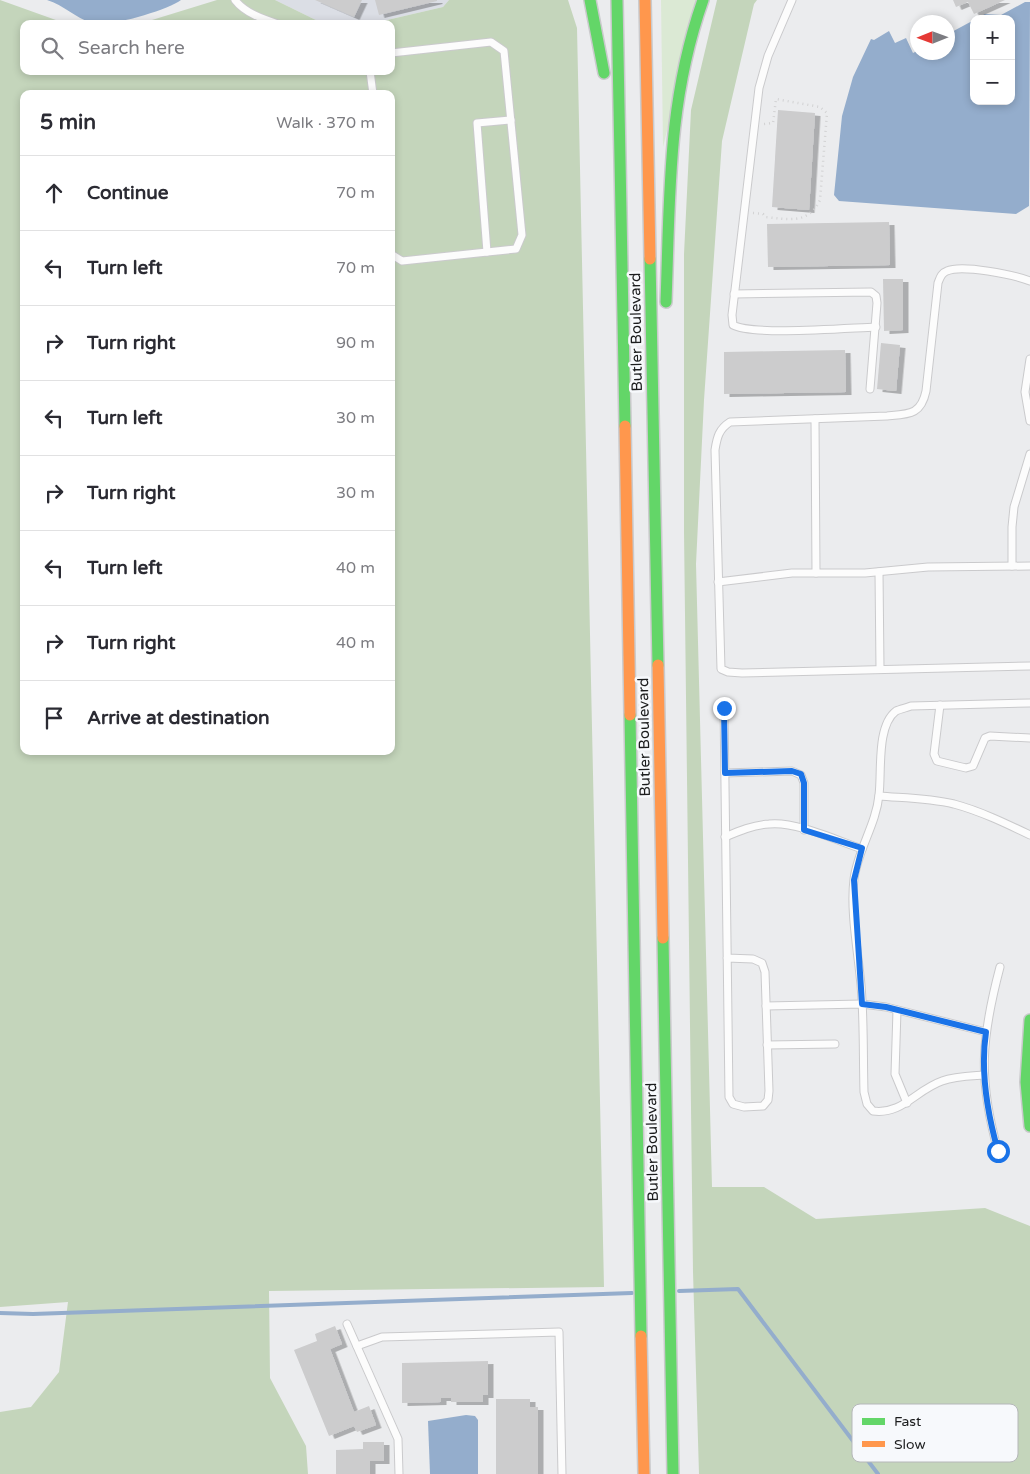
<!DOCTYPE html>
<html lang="en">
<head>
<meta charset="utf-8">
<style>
	:root { --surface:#fff; --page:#f2f2f3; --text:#2b2b33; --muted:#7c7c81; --line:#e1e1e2 }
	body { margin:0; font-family:"Varela Round",sans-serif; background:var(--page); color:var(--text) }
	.controls { position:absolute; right:15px; top:15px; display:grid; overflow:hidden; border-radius:10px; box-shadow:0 2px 8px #0003 }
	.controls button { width:45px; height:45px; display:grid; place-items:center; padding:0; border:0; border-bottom:1px solid var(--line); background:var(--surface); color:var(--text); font:25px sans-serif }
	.compass { position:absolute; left:910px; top:15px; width:45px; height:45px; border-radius:50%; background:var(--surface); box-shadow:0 2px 8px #0003; rotate:269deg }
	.stop { position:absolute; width:15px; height:15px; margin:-11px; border:4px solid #1a73e8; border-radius:50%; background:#fff }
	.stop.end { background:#1a73e8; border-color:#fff; box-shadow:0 1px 5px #0008 }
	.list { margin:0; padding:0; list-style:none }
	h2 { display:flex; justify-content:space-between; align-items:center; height:65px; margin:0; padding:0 20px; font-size:21px }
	h2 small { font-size:16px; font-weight:400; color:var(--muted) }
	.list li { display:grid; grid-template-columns:32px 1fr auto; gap:15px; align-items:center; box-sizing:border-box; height:75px; padding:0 20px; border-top:1px solid var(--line) }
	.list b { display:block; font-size:19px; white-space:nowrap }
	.list em { font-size:16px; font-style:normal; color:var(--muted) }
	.icon { flex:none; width:28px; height:28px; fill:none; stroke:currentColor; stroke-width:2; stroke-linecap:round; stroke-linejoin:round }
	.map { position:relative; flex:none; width:1030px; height:1474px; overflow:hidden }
	.search { position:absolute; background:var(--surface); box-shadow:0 2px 8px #0003; left:20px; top:20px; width:375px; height:55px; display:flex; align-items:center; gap:12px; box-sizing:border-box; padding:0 18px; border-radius:10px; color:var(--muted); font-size:19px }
	.panel { position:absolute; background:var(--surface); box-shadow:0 2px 8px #0003; left:20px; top:90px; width:375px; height:665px; border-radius:10px }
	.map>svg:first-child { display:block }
</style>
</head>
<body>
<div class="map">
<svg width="1030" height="1474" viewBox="0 0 1030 1474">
	<defs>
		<filter id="shadow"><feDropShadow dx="5.5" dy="3" stdDeviation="0" flood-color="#0004"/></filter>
	</defs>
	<rect width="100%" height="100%" fill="#ebecee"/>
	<path fill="#dbdee5" d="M275,0H449L443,7L370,24H324Z"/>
	<path fill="#dbe9d4" d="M661,0H699L663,147Z"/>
	<g fill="#c4d5bb" fill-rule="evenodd">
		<path d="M0,0L67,24H24V71H391V24H370L443,7L449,0H568L577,28L604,1287L269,1291L270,1378L306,1446L308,1474H0V1412L31,1407L59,1372L68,1302L0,1307ZM24,94H391V751H24Z"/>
		<path d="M217,0H275L324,24H139Z"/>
		<path d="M717,0H757L754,4L722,141L704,400L696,564L712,1187H764L816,1219L985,1208L1030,1226V1474H699L693,1272L684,532V254L691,110Z"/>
	</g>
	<g fill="#94adcc">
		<path d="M47,0H181C168,10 108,28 92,23C75,18 64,5 47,0Z"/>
		<path d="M1025,2H1030L1029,206L1016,214L839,201L834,195L842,116L853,77L871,39L874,40L889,31L895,43L906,38L913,53L917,51L918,52H948V34L974,20V101H1011V19H976L985,14L1001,15Z"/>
		<path d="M466,1415L475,1416L478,1420V1474H430L428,1421Z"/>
	</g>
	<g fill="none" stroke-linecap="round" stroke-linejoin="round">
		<g stroke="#94adcc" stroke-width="4">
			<path d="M679,1291L738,1289L878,1474"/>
			<path d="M0,1313L33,1314L632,1293"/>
		</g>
	</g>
	<g fill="#cccccd" filter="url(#shadow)">
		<path d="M315,0H362L354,17Z"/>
		<path d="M375,0H437V1L379,15Z"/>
		<path d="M953,0H1005L974,14L968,2L956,7Z"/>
		<path d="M778,110L815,113L809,210L772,207Z"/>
		<path d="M889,222L890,265L768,267L767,224Z"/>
		<path d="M883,279H903V330L884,331Z"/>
		<path d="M881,343L900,345L896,391L877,389Z"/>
		<path d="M845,350L846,392L724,394V352Z"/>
		<path d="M335,1326L342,1344L330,1349L354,1412L369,1406L376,1425L357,1432L354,1426L329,1436L294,1350L317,1341L315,1334Z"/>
		<path d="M488,1361V1395H483V1402H451V1398H441V1402L402,1403V1363Z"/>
		<path d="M496,1399H530V1407H538V1474H496Z"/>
		<path d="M363,1442H384V1461H370V1474H336V1450L363,1449Z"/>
	</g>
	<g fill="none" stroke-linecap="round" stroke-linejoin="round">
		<g stroke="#cacacc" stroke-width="9">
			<g id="lane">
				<path d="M235,0C245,13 263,19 278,24"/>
				<path d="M792,0L768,56L759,88L732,315L733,325C753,336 848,328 876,327"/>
				<path d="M391,53L491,42L504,51L522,235L516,249L402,261L391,254"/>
				<path d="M370,71L373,94"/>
				<path d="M487,252L477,123L511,120"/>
				<path d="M1030,281C1014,275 962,264 947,271C941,273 940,278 938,283L926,391C921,415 909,414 887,416L730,422C719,429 717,437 715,450L721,669L728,672L742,673L1030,666"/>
				<path d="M734,294L871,292L876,296L877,303L870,389"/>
				<path d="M1030,359L1025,392L1030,421"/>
				<path d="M815,419L816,573"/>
				<path d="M1012,566V527L1014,507L1030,454"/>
				<path d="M879,572L880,669"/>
				<path d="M718,582L792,573H865L928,567L1030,566"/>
				<path d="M940,705L934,754L937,761L966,768L973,766L985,738L990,736L1030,738"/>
				<path d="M724,708L729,1097L733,1104L744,1107L763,1106L768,1100L769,1091L765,972L762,963L753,959L727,958"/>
				<path d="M725,773L792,771L801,775L804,783V830"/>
				<path d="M879,796C904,798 929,798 954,804C980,811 1005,823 1030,835"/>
				<path d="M725,837C739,831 753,825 769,824C795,821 836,840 862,849"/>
				<path d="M766,1006L862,1004L886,1007L986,1032"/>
				<path d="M897,1010L895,1074L907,1103"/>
				<path d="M767,1045L835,1044"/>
				<path d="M984,1075C970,1076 955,1076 942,1081C916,1090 902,1115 873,1111L867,1104L864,1092C863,1056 864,1020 861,985C858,951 850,912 854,879C858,849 876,825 879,795C882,773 876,726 896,711C900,709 906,708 911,706L1030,703"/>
				<path d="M998,1151C978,1079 981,1039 1000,967"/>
				<path d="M347,1324L398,1439L399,1474"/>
				<path d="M357,1346L382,1337L559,1332L562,1474"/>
			</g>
		</g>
		<g stroke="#cacacc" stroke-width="14">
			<g id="fast">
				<path d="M590,0L604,73"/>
				<path d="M617,0L625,426"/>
				<path d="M650,259L658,665"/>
				<path d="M666,302C670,196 667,102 703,0"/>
				<path d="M630,715L641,1336"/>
				<path d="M663,938L673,1474"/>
				<path d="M1030,1020L1026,1082L1030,1126"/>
			</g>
		</g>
		<g stroke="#cacacc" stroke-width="14">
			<g id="slow">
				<path d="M645,0L650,259"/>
				<path d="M625,426L630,715"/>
				<path d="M658,665L663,938"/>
				<path d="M641,1336L644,1474"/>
			</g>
		</g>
		<path stroke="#d2d2d3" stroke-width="2.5" stroke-dasharray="1 4" stroke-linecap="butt" d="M753,213L763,214L765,217C788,219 808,225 820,200L827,113L820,107L776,99L773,123L764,124"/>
		<use href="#lane" stroke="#fcfcfc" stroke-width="7"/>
		<use href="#fast" stroke="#63d668" stroke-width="11"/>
		<use href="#slow" stroke="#ff974d" stroke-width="11"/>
	</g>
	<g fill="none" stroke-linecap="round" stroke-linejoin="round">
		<path stroke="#1a73e8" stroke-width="6" d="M724,708L725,773L792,771L801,774L804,783V830L862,848L854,880L862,1004L886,1007L986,1032C980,1072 987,1112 998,1151"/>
	</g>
	<g text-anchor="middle" stroke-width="5" stroke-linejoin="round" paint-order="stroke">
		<g font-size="15" fill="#1c1d1e" stroke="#f7f9fc">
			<text transform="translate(636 332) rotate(-91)" y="5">Butler Boulevard</text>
			<text transform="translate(644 737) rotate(-91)" y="5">Butler Boulevard</text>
			<text transform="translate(652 1142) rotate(-91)" y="5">Butler Boulevard</text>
		</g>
	</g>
	<rect x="852" y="1404" width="166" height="58" rx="8" fill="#f7f9fc" stroke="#b5b7b9" stroke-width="1"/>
	<rect x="862" y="1418" width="23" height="7" fill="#63d668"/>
	<rect x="862" y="1441" width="23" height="6" fill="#ff974d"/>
	<g font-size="14" fill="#1c1d1e">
		<text x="894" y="1426">Fast</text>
		<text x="894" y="1449">Slow</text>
	</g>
</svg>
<div class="controls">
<button>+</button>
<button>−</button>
</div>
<svg class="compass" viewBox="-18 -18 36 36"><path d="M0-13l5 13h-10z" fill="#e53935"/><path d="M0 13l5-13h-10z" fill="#7c7c81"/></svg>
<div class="stop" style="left:998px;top:1151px"></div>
<div class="stop end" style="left:724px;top:708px"></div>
<div class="search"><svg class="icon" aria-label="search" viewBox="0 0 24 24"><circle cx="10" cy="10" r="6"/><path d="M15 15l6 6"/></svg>Search here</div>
<section class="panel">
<h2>5 min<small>Walk · 370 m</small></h2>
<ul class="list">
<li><svg class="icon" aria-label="ahead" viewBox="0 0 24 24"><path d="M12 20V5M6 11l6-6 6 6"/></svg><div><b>Continue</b></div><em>70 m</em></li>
<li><svg class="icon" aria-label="left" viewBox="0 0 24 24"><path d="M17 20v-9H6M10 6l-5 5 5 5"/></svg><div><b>Turn left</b></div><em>70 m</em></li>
<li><svg class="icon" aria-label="right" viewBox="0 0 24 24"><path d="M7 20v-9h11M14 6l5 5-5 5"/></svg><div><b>Turn right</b></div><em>90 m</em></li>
<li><svg class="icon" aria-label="left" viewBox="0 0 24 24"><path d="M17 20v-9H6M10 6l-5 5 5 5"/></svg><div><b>Turn left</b></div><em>30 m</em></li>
<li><svg class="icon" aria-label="right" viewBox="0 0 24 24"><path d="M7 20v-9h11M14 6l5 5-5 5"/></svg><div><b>Turn right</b></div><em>30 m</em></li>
<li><svg class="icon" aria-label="left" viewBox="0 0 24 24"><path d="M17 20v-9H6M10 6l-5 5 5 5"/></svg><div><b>Turn left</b></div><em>40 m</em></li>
<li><svg class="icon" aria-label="right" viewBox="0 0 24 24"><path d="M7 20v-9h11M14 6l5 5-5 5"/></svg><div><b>Turn right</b></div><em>40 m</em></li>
<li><svg class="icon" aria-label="arrive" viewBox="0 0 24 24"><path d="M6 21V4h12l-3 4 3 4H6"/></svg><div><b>Arrive at destination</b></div></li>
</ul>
</section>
</div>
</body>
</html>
